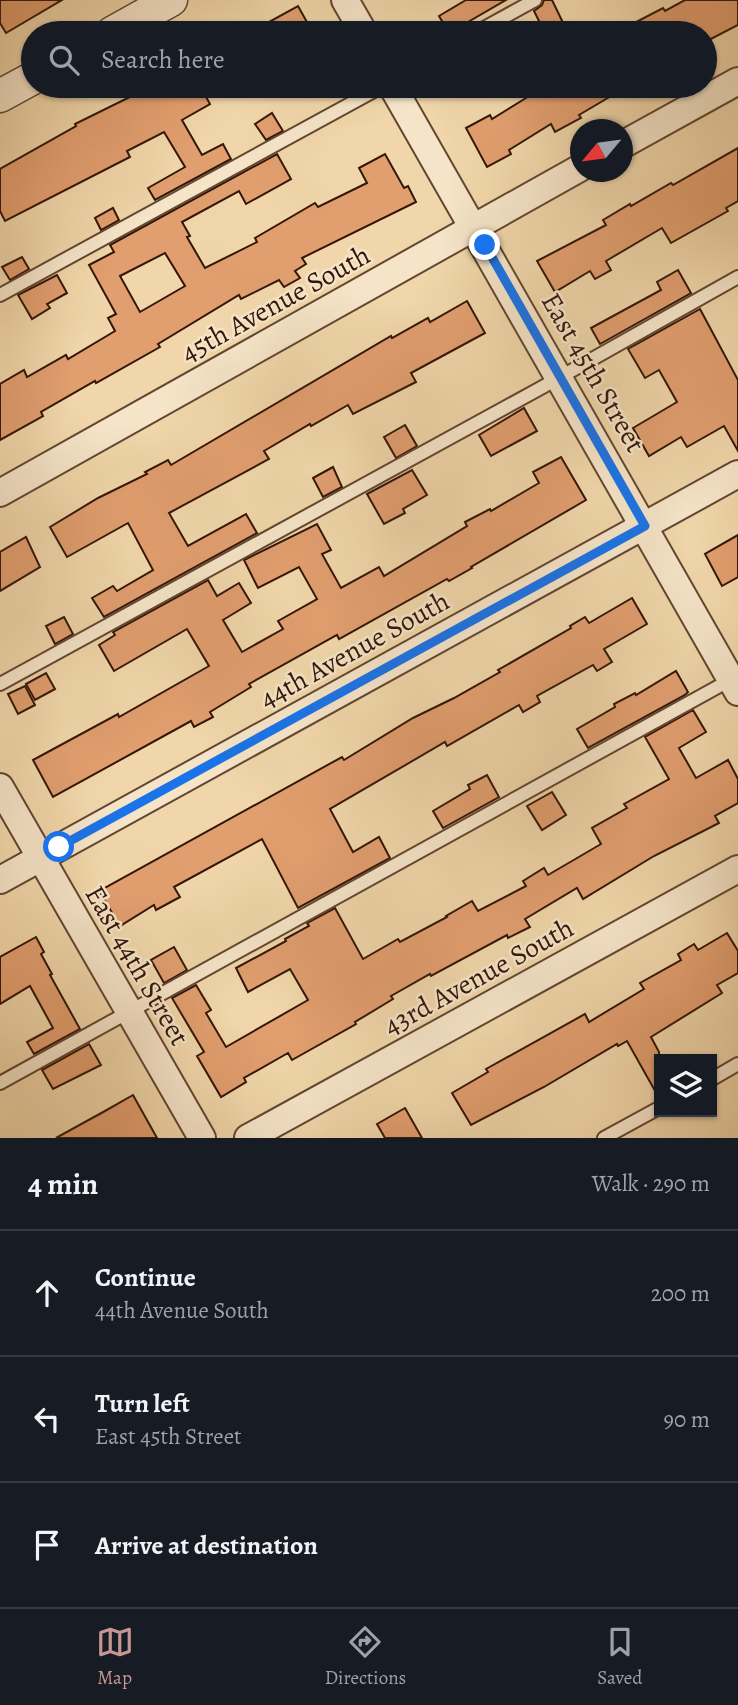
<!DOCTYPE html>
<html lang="en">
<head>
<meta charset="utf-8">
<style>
	:root { --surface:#171b24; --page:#20242c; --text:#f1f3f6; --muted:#9ea1a6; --line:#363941; --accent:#c59692 }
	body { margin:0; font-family:Alegreya,serif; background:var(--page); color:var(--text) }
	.controls { position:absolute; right:21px; bottom:21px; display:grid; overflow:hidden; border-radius:0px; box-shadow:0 2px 5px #0004 }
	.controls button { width:63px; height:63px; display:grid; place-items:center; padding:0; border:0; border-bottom:2px solid var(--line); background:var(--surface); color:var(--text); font:35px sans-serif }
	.compass { position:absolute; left:570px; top:119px; width:63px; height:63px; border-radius:50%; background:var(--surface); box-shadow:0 2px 5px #0004; rotate:241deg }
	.stop { position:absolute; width:21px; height:21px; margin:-16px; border:5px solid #1a73e8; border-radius:50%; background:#fff }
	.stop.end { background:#1a73e8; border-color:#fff; box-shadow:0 2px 7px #0008 }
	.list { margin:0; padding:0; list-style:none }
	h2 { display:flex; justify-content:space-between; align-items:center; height:91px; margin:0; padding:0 28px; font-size:30px }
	h2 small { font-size:23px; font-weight:400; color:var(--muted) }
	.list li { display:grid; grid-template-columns:46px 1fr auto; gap:21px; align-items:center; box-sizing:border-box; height:126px; padding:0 28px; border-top:2px solid var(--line) }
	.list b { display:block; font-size:26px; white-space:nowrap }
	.list p { margin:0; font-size:23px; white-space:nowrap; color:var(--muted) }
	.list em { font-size:23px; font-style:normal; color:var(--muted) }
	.icon { flex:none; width:38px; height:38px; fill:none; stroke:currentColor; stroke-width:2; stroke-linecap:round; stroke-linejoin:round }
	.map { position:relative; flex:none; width:738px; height:1138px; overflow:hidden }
	.search { position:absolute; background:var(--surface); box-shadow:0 2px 5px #0004; left:21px; right:21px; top:21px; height:77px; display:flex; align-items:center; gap:18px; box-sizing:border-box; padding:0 24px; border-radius:38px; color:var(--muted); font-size:26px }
	.sheet { height:469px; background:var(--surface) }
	nav { display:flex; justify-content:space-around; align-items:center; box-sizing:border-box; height:98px; border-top:2px solid var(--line); background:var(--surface); font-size:19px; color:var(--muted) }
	nav a { display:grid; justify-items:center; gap:4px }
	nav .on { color:var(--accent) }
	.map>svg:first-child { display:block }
</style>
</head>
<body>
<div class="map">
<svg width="738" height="1138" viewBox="0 0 738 1138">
	<rect width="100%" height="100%" fill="#f0d6aa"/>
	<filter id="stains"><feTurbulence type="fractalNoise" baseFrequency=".00286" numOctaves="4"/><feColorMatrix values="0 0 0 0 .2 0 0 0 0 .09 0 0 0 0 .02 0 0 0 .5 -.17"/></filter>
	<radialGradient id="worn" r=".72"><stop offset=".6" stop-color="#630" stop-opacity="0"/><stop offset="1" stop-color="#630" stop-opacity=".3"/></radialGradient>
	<g fill="#e19e6f" stroke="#331608" stroke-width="2" fill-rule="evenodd">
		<path d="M0,0H62L6,33L0,23Z"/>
		<path d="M466,0H506L449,33L439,16Z"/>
		<path d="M544,0H552L568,33H545L534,11L542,5Z"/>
		<path d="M685,0H738V25L705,42V33H615L663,8L665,11Z"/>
		<path d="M298,6L313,33H249Z"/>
		<path d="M152,86H200L210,104L182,120L202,155L223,144L231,159L155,200L148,188L185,167L164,132L127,151L130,157L5,221L0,211V169L76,126L75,124Z"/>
		<path d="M530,86H628L579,115L581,118L555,132L551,124L509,150L511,154L487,167L466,128L490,115L492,119L534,93Z"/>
		<path d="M272,113L283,131L266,140L255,124Z"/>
		<path d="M738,148V201L726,208L728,211L671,243L662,228L606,261L611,270L595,279L590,271L555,292L537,261L606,225L603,220L630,204L631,206L671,183L673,185Z"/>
		<path d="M277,154L291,179L246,204L239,191L182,222L190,236L187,237L205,268L257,242L255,238L315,203L318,207L367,183L359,168L385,154L404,188L408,186L416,202L302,258L306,264L295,271L300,278L284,287L279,280L241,299L239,295L158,344L160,347L96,383L95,381L41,412L43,416L0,440V384L24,370L27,377L66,355L68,359L115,331L108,318L116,314L89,265L114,252L110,245ZM165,253L185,286L140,312L120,276Z"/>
		<path d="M113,208L119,220L101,230L95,218Z"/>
		<path d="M22,257L29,269L10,280L2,267Z"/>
		<path d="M678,270L691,293L600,344L591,328L661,290L657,282Z"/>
		<path d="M57,275L67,293L47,304L50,308L32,319L18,295Z"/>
		<path d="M467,301L485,333L411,373L416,382L353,414L348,405L311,426L310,424L264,451L269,459L169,513L188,546L246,514L257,533L104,617L92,598L113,586L117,591L153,570L128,523L67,557L50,527L98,498L147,474L145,472L168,460L171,465L391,336L392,338L428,318L430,322Z"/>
		<path d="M700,309L738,380V451L724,426L687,447L681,437L649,456L633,428L677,402L659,370L645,378L628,349Z"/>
		<path d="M524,408L537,431L491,456L479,435Z"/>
		<path d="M405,425L417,446L396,458L384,437Z"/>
		<path d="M561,457L586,500L471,567L472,568L449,581L447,579L339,639L337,635L249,684L251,687L210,712L213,717L194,727L191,721L53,797L33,760L118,714L119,717L209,666L187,629L114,671L99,645L115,635L113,632L208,580L217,596L239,583L251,603L223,620L242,652L283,629L278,621L317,599L299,567L258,588L244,560L317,524L331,550L322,554L341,588L379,567L384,576L467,526L465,522L490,509L491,511L539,483L533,472Z"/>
		<path d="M333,467L342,487L323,497L313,478Z"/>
		<path d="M412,470L427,495L403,509L405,513L384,524L367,494Z"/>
		<path d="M738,535V577L722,586L705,554Z"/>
		<path d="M26,537L40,567L0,591V552Z"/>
		<path d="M632,598L647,624L604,649L612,662L597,671L593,665L537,696L540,702L523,712L519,705L447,746L445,742L330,809L353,852L379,837L390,858L298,908L262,839L174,887L180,897L156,910L154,905L120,926L99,891L342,757L344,760L413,718L454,698L500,672L498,670L571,628L570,626L585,617L589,623Z"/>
		<path d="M64,617L73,634L55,644L46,626Z"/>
		<path d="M676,671L688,692L685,695L588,748L577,729L615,707L614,704L635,693L636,695Z"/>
		<path d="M46,673L55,689L35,700L26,684Z"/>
		<path d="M25,686L35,705L18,714L8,694Z"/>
		<path d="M693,710L706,732L679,748L696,778L728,760L738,779V803L715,816L719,823L654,856L583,899L577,888L525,919L530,927L508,938L507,935L431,976L430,974L391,996L393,999L355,1022L356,1024L292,1060L288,1053L244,1078L246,1082L221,1097L197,1056L204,1052L172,998L196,985L211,1010L206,1013L226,1047L308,1000L290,969L248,992L236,968L286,941L285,939L309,926L307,923L335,908L363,959L398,939L400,942L447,917L446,916L472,901L478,911L526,886L523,881L544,868L548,875L601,844L592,828L627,808L624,804L669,779L645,737Z"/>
		<path d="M487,775L499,797L443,828L433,811L470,789L468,785Z"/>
		<path d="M552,792L566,815L542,830L527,806Z"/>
		<path d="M727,933L738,951V973L717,985L722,993L651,1037L659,1052V1098L627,1041L618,1046L617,1044L544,1087L471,1125L452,1093L488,1072L486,1069L585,1014L589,1022L644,989L640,983L681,960L678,954L694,944L698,950Z"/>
		<path d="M36,937L44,952L41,954L52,974L50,975L80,1029L34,1054L27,1042L53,1028L30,986L0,1004V957Z"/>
		<path d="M174,947L187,970L164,983L151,960Z"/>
		<path d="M89,1044L101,1065L53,1089L42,1070Z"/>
		<path d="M133,1095L157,1138H56L105,1111Z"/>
		<path d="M405,1108L422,1138H385L377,1124Z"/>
	</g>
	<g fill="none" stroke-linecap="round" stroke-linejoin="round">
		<g stroke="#624630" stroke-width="16">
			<g id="service">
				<path d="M475,33L535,0"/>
				<path d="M0,295L383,86"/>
				<path d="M0,684L539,389L738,277"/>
				<path d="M712,1079L738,1064"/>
				<path d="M0,1083L732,679"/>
				<path d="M604,1138L659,1108"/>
			</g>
		</g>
		<g stroke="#624630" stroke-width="30">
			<g id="minor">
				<path d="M345,0L364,33"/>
				<path d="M392,86L738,692"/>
				<path d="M622,145L738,81"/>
				<path d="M0,493L580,168"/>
				<path d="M0,787L202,1138"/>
				<path d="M0,880L738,474"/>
				<path d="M248,1138L738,869"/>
			</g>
		</g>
		<g stroke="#624630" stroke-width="35">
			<g id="tertiary">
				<path d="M112,33L171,0"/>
				<path d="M0,96L33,78"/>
			</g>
		</g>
		<use href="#service" stroke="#f5e4c8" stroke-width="12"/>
		<use href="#minor" stroke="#f5e4c8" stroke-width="26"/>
		<use href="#tertiary" stroke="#f5e4c8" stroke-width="32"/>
	</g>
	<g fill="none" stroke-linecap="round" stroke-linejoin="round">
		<path stroke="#1a73e8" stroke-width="9" d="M59,847L645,526L485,245"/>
	</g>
	<g text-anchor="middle" stroke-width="5" stroke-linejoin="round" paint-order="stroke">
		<g font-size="28" fill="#331608" stroke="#f5e4c8">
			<text transform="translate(275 303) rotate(-29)" y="10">45th Avenue South</text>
			<text transform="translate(594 372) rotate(60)" y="10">East 45th Street</text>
			<text transform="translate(354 649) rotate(-29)" y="10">44th Avenue South</text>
			<text transform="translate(138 965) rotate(60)" y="10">East 44th Street</text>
			<text transform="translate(478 976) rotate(-29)" y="10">43rd Avenue South</text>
		</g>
	</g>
	<rect width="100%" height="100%" filter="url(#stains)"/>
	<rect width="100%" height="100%" fill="url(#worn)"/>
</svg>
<div class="controls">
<button><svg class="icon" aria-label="layers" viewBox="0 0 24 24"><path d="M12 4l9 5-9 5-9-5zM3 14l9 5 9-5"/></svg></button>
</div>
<svg class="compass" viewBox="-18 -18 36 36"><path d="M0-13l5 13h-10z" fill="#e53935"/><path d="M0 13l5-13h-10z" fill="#9ea1a6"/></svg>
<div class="stop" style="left:59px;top:847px"></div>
<div class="stop end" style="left:485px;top:245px"></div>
<div class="search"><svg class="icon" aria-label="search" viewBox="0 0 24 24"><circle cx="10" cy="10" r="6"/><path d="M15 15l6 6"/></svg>Search here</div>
</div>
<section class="sheet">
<h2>4 min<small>Walk · 290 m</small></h2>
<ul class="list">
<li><svg class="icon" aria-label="ahead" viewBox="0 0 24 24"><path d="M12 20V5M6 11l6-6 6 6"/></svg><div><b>Continue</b><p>44th Avenue South</p></div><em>200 m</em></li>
<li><svg class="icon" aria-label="left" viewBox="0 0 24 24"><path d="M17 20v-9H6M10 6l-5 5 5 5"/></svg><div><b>Turn left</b><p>East 45th Street</p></div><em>90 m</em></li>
<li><svg class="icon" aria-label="arrive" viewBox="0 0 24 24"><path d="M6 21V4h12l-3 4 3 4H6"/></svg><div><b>Arrive at destination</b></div></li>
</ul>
</section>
<nav>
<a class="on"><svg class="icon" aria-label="map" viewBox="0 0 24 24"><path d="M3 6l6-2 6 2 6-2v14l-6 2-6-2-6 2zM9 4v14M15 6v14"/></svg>Map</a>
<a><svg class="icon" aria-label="directions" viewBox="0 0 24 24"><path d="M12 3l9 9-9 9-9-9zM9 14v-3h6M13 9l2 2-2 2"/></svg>Directions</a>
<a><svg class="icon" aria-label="saved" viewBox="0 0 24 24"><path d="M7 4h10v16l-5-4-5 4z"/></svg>Saved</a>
</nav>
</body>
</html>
